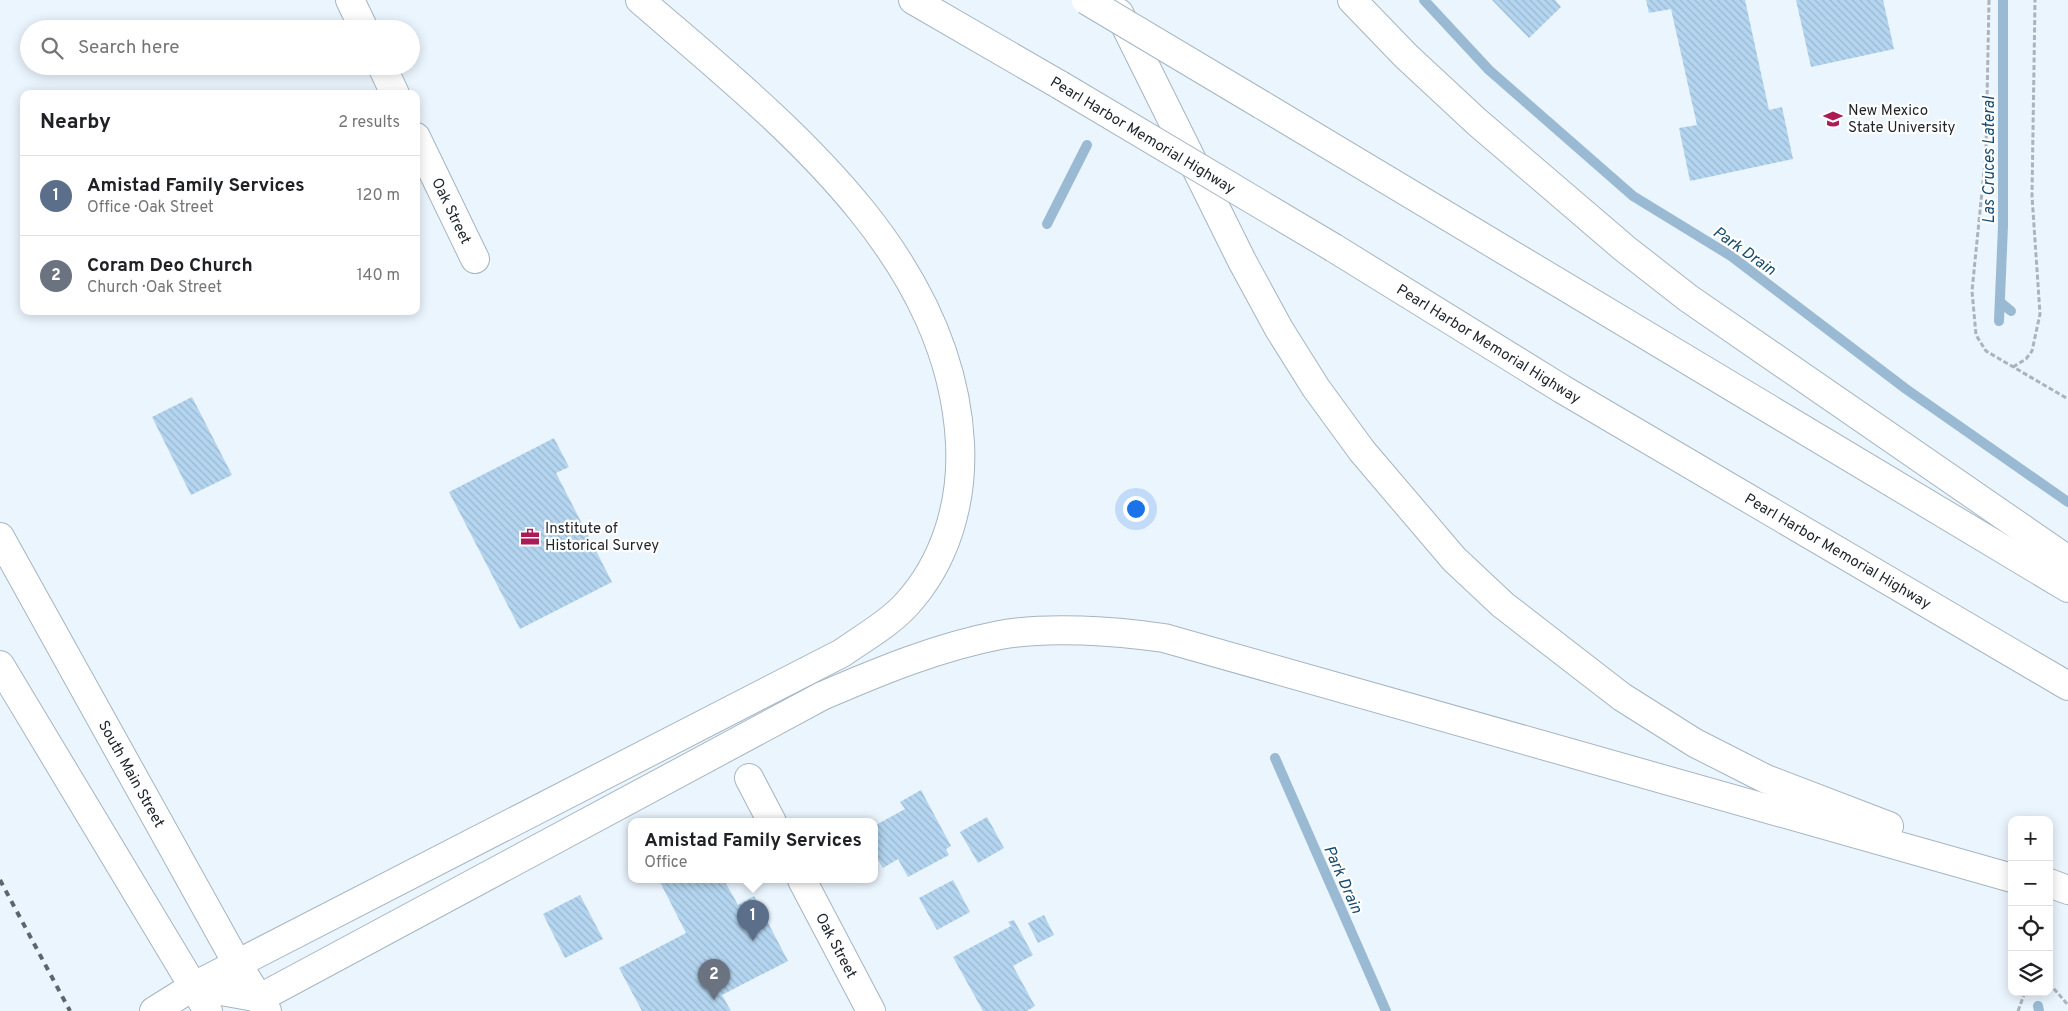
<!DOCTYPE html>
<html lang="en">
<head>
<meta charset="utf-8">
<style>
	:root { --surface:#fff; --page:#f6f6f6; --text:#202124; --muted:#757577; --line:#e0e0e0; --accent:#db2777 }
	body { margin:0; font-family:Overpass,sans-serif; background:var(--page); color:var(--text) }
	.controls { position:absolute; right:15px; bottom:15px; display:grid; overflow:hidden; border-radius:10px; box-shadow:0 2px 12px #0003 }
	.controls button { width:45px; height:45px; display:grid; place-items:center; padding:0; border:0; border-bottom:1px solid var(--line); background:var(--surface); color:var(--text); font:25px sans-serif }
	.you { position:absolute; left:1135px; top:508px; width:18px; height:18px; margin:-12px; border:4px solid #fff; border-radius:50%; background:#1a73e8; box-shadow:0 0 0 8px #1a73e833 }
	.badge { display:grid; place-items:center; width:32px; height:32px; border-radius:50%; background:var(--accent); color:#fff; font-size:16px; font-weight:700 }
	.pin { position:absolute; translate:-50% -41px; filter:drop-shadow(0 1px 2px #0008) }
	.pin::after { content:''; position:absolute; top:26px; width:18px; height:15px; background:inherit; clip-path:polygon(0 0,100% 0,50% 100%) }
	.popup { position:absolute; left:628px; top:818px; width:250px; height:65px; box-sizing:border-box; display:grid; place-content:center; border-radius:10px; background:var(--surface); filter:drop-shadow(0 1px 4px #0005); font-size:16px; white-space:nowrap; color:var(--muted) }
	.popup b { font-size:19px; color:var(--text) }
	.popup::after { content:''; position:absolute; left:50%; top:100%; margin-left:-10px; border:10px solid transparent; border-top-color:var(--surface) }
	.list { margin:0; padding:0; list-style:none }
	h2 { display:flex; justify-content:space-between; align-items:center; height:65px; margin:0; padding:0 20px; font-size:21px }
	h2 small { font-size:16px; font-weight:400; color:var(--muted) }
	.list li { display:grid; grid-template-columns:32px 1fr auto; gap:15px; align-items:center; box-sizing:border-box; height:80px; padding:0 20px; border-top:1px solid var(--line) }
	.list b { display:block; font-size:19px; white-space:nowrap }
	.list p { margin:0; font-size:16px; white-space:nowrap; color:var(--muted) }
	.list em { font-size:16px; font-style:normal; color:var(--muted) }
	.icon { flex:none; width:28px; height:28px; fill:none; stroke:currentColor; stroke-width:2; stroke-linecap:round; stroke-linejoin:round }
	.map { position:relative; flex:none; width:2068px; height:1011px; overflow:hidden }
	.search { position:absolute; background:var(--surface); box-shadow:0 2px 12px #0003; left:20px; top:20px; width:400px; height:55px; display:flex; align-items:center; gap:12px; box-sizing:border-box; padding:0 18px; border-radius:28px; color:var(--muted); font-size:19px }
	.panel { position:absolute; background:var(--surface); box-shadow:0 2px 12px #0003; left:20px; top:90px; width:400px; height:225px; border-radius:10px }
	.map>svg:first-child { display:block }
</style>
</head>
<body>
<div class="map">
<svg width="2068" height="1011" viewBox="0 0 2068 1011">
	<defs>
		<pattern id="building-back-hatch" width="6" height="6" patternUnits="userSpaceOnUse" patternTransform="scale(1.25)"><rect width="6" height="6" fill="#b4d5f0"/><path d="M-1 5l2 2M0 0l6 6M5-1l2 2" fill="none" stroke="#9ab7ce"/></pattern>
	</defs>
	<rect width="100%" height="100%" fill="#ebf5fe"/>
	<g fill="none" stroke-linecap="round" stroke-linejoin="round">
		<g stroke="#9abad4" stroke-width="10">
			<path d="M1424,0L1489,70L1633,196L1731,256L1906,389L2068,502"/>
			<path d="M1047,224L1087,145"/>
			<path d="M2000,302L2011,311"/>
			<path d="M1999,321L2003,226V0"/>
			<path d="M1275,758L1386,1011"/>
			<path d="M2038,1006L2039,1011"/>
		</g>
	</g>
	<g fill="url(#building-back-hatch)">
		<path d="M1492,0H1555L1561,7L1529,38Z"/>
		<path d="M1646,0H1745L1769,110L1782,107L1793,159L1690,181L1679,128L1697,125L1671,9L1649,13Z"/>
		<path d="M1796,0H1883L1894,49L1811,67Z"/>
		<path d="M192,397L232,475L191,495L152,417Z"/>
		<path d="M554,438L569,467L556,473L612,582L520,629L449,492Z"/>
		<path d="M921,790L951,846L946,849L949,855L908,877L898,859L883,868L874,853V826L905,809L900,802Z"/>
		<path d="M987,817L1004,848L978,863L960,832Z"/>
		<path d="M659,880H724L738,905L754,896L788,961L722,995L731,1011H642L619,968L686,933Z"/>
		<path d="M953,880L970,912L937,930L919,898Z"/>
		<path d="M580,895L603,939L565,958L543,914Z"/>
		<path d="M1044,915L1054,935L1038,943L1028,923Z"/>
		<path d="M1014,920L1033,955L1013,966L1035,1006L1027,1011H983L953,957L1011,926L1008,922Z"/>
	</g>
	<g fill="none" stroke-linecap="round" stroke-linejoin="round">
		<g stroke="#a5b5c2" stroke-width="30">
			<g id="street">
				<path d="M350,0L364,29"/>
				<path d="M382,66L395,94"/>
				<path id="s1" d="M416,137L475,259"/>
				<path d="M749,778L772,822"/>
				<path id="s2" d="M802,880L871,1011"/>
				<path d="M154,1011L194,986"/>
			</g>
		</g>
		<g stroke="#a5b5c2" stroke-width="30">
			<g id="primary">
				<path id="s3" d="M0,537L238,965L267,1011"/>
				<path d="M0,665L208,1011"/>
			</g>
		</g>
		<g stroke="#a5b5c2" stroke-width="30">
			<g id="highway">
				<path d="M913,0L1060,85"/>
				<path d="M1352,0L1406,56L1477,122L1624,248L1688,298L2068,560"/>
				<path d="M1119,13L1242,261L1279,329L1316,388L1362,451L1454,559L1503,605L1622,697L1695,743L1766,779L1889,826"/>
				<path d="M1262,105L2068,588"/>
				<path id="s4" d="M1334,248L1562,389L2068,686"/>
				<path d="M2049,883L2068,890"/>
				<path d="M194,986L260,998L822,696C880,671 938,647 1000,635C1048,626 1115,631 1164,638L2012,878"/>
				<path d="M194,986L842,653C863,638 887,625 905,606C946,562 963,502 960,443C950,250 775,117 640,0"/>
			</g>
		</g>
		<g stroke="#abb4bc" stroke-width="3" stroke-dasharray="5 2.5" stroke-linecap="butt">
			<path d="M1989,0L1986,151L1972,291L1976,335L1986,351L2068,399"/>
			<path d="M2013,367L2026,359L2032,351L2040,314L2032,196L2035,0"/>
			<path d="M2049,983L2068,1005"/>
			<path d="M2018,1011L2025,992"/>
		</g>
		<use href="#street" stroke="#fff" stroke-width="28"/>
		<use href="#primary" stroke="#fff" stroke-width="28"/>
		<use href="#highway" stroke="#fff" stroke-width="28"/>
		<path stroke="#5e656b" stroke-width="4" stroke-dasharray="6 6" stroke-linecap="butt" d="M0,880L70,1011"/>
		<g stroke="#a5b5c2" stroke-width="30" stroke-linecap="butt">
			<g id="highway-bridge">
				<path d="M1086,0L1262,105"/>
				<path d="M1060,85L1334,248"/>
			</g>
		</g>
		<use href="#highway-bridge" stroke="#fff" stroke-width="28"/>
	</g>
	<defs>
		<g id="university-bare" transform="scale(1.5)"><path d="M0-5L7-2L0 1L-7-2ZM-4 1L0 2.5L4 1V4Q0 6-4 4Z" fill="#ab1b56" stroke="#fff" stroke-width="2.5" paint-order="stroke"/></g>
		<g id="office-bare" transform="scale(1.5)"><path d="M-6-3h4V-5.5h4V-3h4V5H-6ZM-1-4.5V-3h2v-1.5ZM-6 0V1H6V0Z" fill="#ab1b56" stroke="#fff" stroke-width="2.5" paint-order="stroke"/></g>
	</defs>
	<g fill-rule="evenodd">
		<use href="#university-bare" x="1833" y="119"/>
		<use href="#office-bare" x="530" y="537"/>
	</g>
	<g text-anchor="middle" stroke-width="4.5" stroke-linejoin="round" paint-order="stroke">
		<g font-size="15" fill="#1e2429" stroke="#fff" text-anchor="start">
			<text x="1848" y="115">New Mexico<tspan x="1848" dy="17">State University</tspan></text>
			<text x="545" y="533">Institute of<tspan x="545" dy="17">Historical Survey</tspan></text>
		</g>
		<g font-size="15" fill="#1e2429" stroke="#fff">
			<text transform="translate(1143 135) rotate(31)" y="5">Pearl Harbor Memorial Highway</text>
			<text dy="5" stroke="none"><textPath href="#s1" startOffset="82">Oak Street</textPath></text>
			<text dy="5" stroke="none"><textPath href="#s4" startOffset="182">Pearl Harbor Memorial Highway</textPath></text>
			<text dy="5" stroke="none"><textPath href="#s4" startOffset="588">Pearl Harbor Memorial Highway</textPath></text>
			<text dy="5" stroke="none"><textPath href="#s3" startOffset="271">South Main Street</textPath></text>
			<text dy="5" stroke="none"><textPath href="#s2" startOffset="74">Oak Street</textPath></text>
		</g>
		<g font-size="16" font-style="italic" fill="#164b6f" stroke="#fff">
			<text transform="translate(1988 160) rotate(-90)" y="6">Las Cruces Lateral</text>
			<text transform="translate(1745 250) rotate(35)" y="6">Park Drain</text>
			<text transform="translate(1344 879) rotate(66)" y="6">Park Drain</text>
		</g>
	</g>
</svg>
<div class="controls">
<button>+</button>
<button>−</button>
<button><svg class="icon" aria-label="locate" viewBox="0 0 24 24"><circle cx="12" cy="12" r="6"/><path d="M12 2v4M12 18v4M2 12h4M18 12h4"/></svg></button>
<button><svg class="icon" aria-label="layers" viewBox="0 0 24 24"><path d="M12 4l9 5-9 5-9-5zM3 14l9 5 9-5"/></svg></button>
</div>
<div class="you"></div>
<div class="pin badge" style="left:753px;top:941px;background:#5c6f8a">1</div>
<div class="popup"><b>Amistad Family Services</b>Office</div>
<div class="pin badge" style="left:714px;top:1000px;background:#6b7280">2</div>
<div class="search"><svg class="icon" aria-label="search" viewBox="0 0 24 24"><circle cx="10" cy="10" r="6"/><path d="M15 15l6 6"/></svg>Search here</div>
<section class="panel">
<h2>Nearby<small>2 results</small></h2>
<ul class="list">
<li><span class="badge" style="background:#5c6f8a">1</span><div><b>Amistad Family Services</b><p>Office · Oak Street</p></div><em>120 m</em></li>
<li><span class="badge" style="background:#6b7280">2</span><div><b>Coram Deo Church</b><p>Church · Oak Street</p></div><em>140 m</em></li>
</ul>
</section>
</div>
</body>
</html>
